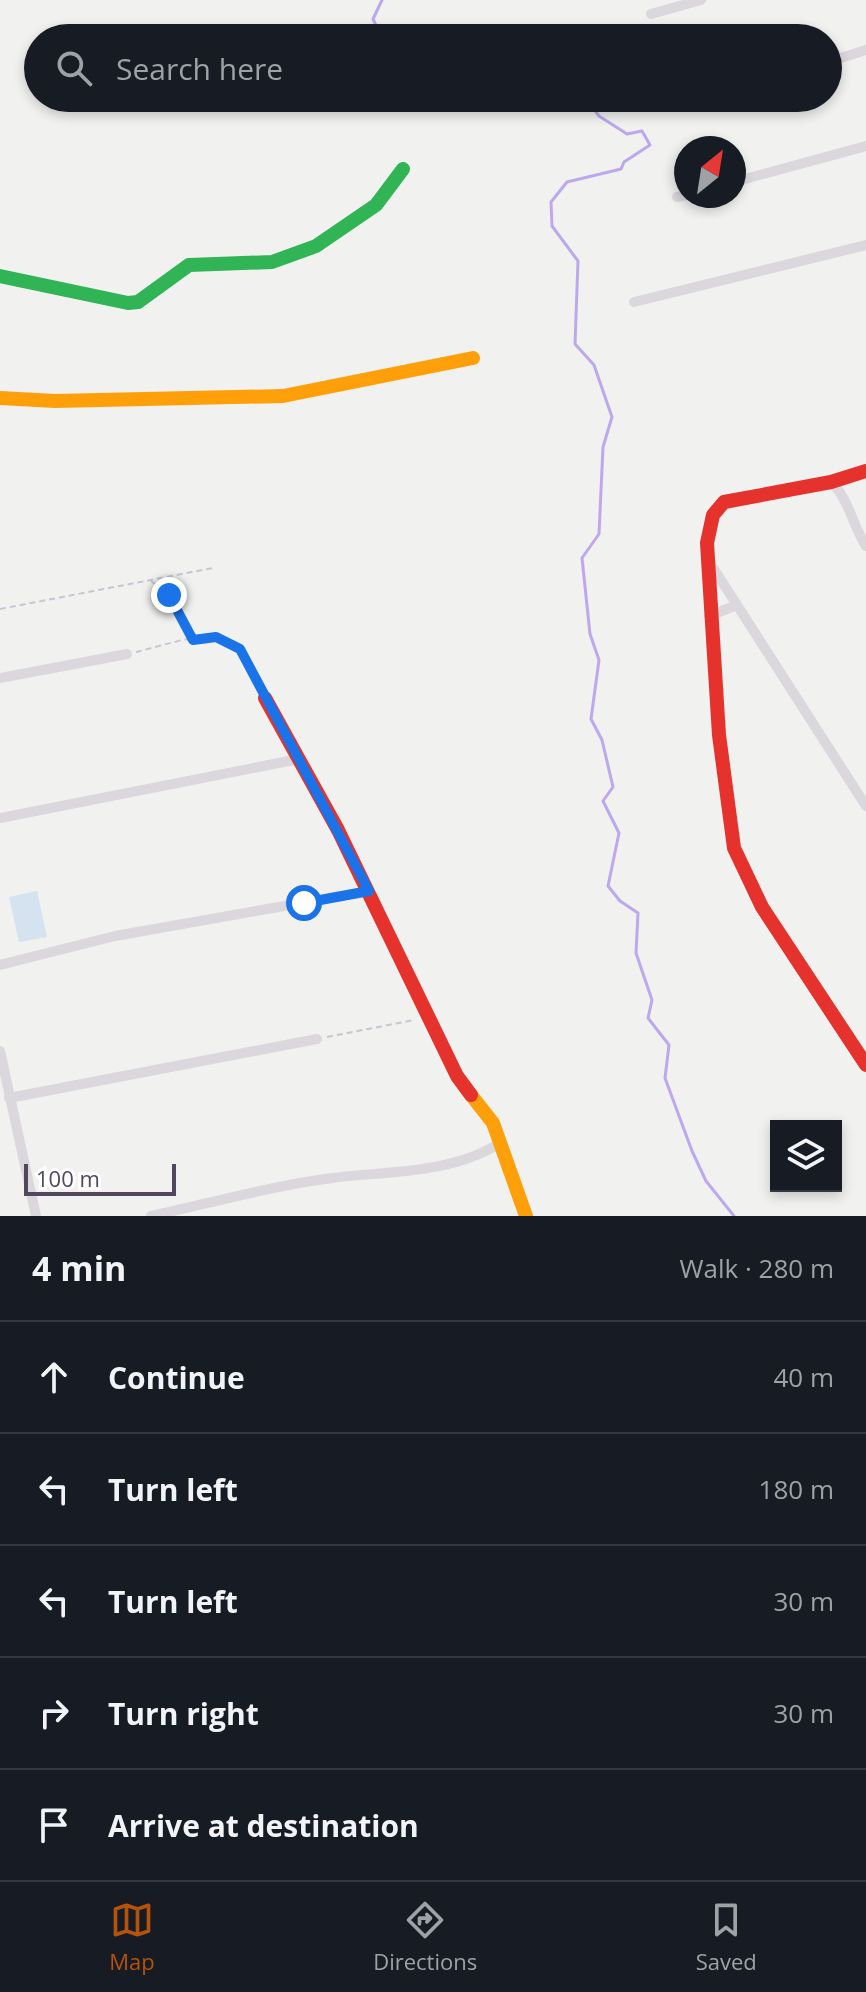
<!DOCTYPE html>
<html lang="en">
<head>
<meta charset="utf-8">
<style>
	:root { --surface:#171b24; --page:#242831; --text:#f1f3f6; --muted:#9ea1a6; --line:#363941; --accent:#b45309 }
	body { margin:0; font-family:"Open Sans",sans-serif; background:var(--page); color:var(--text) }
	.controls { position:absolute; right:24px; bottom:24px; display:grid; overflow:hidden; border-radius:0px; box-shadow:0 4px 12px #0003 }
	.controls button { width:72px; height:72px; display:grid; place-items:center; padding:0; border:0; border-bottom:2px solid var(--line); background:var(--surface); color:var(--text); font:40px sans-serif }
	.compass { position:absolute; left:674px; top:136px; width:72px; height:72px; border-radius:50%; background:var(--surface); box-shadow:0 4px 12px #0003; rotate:30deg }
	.scale { position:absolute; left:24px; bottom:20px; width:152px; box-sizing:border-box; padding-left:8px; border:4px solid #53475d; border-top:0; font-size:22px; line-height:28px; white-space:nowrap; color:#53475d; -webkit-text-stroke:6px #fff; paint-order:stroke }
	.stop { position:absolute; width:24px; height:24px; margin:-18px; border:6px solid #1a73e8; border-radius:50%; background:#fff }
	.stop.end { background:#1a73e8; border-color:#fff; box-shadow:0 2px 8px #0008 }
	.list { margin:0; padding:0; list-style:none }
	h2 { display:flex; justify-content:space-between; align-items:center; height:104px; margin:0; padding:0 32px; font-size:34px }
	h2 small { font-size:26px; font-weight:400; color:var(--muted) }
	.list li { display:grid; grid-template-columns:52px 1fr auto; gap:24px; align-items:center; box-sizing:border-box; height:112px; padding:0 32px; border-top:2px solid var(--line) }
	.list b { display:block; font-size:30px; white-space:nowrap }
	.list em { font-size:26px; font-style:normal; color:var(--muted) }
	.icon { flex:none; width:44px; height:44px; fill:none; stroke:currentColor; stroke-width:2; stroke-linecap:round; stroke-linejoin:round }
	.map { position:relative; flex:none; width:866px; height:1216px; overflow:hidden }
	.search { position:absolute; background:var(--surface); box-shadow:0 4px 12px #0003; left:24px; right:24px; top:24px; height:88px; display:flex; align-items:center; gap:20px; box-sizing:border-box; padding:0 28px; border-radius:44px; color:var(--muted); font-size:30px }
	.sheet { height:664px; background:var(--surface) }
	nav { display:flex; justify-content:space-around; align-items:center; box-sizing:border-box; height:112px; border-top:2px solid var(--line); background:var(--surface); font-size:22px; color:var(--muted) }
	nav a { display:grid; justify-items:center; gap:4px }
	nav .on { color:var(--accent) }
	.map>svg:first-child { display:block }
</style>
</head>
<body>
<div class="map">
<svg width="866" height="1216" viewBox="0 0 866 1216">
	<rect width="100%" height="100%" fill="#f1f1f0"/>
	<path fill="#d4e3ef" d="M37,891L47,937L19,942L9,897Z"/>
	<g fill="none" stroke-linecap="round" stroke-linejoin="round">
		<g stroke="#bca9ed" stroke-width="3">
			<path d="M382,0L373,19L382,38"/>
			<path d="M586,98L599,116L627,134L642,131L650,145L624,162L621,169L567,182L551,202L552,226L578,261L575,344L594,365L612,417L603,447L599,534L582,558L590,634L599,660L591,719L602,740L613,787L603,801L619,833L608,886L620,901L638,913L636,953L652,1000L648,1018L669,1045L665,1078L692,1151L706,1181L734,1216"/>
		</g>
		<g stroke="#c5c7d1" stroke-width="2" stroke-dasharray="6 4" stroke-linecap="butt">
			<path d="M151,581L169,595L192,640"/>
			<path d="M0,609L213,568"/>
			<path d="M136,652C164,646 219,623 241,651C248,661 253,674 259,685"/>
			<path d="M327,1037L414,1020"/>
		</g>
		<g stroke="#dad8dc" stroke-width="10">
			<path d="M651,14L701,0"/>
			<path d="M828,62L866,50"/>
			<path d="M691,102L704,98"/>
			<path d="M734,182L866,146"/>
			<path d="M677,197L686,195"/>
			<path d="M634,302L866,245"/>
			<path d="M831,482C849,499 852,524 866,546"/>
			<path d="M710,563L866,806"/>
			<path d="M709,616L737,605"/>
			<path d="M0,678L127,654"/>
			<path d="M0,818L299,759"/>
			<path d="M0,965L115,936L369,891"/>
			<path d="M0,1051L36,1216"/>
			<path d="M9,1098L317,1039"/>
			<path d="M151,1216C211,1203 271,1186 332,1178C386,1171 452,1174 500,1143"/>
		</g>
		<path stroke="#30b455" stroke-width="14" d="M0,276L128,303L138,302L189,265L272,262L316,246L376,205L403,169"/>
		<g stroke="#ff9f0a" stroke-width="14">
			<path d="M0,398L55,401L283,396L473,358"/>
			<path d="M471,1095L493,1123L526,1216"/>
		</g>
		<g stroke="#e5322d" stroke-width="14">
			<path d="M866,471L831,482L724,502L713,515L707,543L719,735L734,848L762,907L866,1065"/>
			<path d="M265,698L338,830L457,1076L471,1095"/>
		</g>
	</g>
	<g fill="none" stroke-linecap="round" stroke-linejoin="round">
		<path stroke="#1a73e8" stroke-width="10" d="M169,595L193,640L216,637L240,649L369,891L304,903"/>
	</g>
</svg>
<div class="controls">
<button><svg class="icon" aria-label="layers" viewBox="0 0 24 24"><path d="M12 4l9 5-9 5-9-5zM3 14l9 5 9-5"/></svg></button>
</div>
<svg class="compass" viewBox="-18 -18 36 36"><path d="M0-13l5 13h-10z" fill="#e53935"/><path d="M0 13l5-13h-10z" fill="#9ea1a6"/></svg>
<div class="scale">100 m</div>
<div class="stop" style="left:304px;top:903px"></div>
<div class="stop end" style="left:169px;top:595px"></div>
<div class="search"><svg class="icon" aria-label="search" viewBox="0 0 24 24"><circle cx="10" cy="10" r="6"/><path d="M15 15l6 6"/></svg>Search here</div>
</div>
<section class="sheet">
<h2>4 min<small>Walk · 280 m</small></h2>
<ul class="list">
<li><svg class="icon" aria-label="ahead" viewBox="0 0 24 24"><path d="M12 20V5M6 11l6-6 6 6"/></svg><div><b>Continue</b></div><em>40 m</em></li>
<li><svg class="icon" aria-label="left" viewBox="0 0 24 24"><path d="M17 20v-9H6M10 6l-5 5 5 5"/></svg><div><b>Turn left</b></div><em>180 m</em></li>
<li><svg class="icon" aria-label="left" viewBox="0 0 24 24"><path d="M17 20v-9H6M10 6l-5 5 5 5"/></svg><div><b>Turn left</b></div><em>30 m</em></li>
<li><svg class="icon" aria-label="right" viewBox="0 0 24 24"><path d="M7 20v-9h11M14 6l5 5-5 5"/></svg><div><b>Turn right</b></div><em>30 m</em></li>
<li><svg class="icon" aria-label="arrive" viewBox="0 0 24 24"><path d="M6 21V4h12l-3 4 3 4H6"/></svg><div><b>Arrive at destination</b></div></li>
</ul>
</section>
<nav>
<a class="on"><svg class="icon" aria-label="map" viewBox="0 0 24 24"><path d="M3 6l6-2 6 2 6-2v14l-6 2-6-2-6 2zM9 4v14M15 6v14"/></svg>Map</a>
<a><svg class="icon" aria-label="directions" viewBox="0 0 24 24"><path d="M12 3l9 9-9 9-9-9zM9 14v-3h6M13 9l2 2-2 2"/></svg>Directions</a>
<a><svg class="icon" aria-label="saved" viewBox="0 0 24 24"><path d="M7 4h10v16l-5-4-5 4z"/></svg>Saved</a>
</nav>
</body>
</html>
